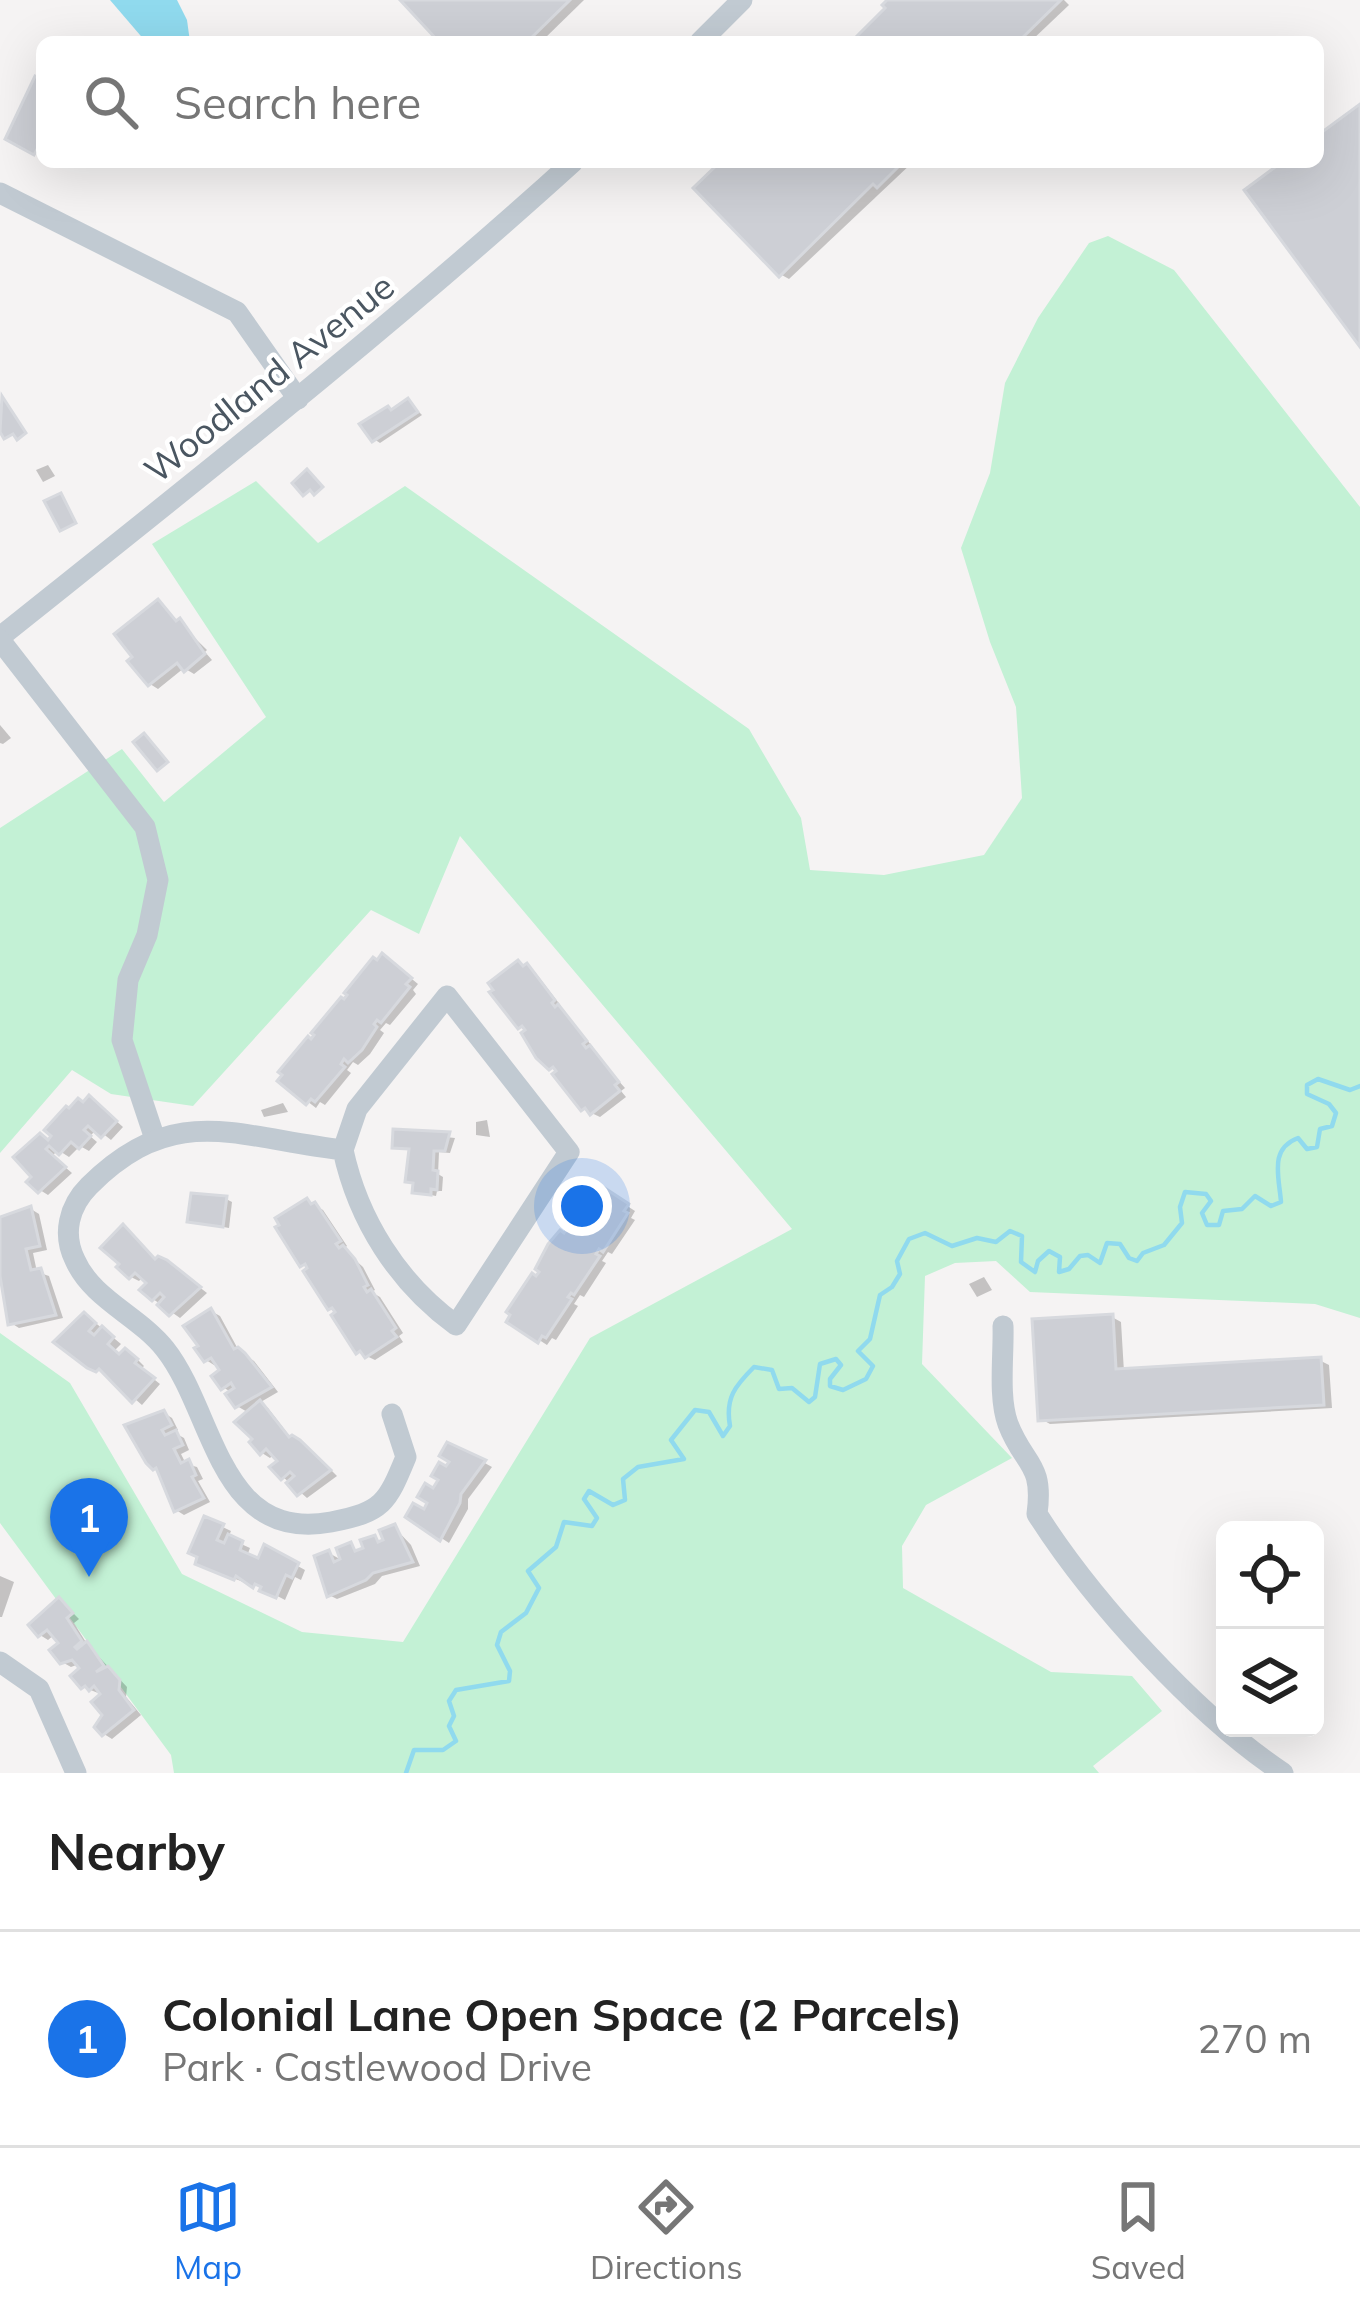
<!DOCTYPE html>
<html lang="en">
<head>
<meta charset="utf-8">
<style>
	:root { --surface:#fff; --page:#f6f6f6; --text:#222; --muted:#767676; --line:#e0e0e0; --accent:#1a73e8 }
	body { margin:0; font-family:Mulish,sans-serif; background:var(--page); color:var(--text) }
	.controls { position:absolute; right:36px; bottom:36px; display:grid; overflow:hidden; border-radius:18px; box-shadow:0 12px 48px #0002 }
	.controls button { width:108px; height:108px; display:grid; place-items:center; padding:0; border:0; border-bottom:3px solid var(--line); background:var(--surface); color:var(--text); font:60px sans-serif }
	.you { position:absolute; left:582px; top:1206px; width:42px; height:42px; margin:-30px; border:9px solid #fff; border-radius:50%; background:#1a73e8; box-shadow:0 0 0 18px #1a73e833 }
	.badge { display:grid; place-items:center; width:78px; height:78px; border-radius:50%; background:var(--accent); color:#fff; font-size:39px; font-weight:700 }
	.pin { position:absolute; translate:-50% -99px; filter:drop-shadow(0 3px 6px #0008) }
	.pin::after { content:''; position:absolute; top:63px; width:42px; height:36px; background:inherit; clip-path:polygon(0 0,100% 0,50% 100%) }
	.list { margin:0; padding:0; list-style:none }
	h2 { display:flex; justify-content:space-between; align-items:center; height:156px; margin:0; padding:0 48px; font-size:51px }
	h2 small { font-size:39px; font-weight:400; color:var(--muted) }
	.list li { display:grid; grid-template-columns:78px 1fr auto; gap:36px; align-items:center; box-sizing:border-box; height:216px; padding:0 48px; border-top:3px solid var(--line) }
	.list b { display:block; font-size:45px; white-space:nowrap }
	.list p { margin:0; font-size:39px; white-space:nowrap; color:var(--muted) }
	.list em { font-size:39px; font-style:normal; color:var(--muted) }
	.icon { flex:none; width:66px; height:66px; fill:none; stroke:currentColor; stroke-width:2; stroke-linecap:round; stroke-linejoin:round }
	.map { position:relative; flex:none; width:1360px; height:1773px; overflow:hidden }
	.search { position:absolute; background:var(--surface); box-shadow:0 12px 48px #0002; left:36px; right:36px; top:36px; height:132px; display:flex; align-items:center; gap:30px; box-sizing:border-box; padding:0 42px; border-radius:18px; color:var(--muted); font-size:45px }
	.sheet { height:372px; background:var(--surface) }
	nav { display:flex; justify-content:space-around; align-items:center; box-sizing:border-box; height:168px; border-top:3px solid var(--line); background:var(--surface); font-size:33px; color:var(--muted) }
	nav a { display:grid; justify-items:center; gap:6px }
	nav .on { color:var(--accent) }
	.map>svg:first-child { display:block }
</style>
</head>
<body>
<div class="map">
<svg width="1360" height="1773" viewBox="0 0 1360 1773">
	<rect width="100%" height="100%" fill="#f5f3f3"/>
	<path fill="#c3f1d5" d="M1108,236L1174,270L1360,507V1318L1315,1304L1030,1292L996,1261L955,1263L925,1276L922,1364L1012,1458L926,1505L902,1546L903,1588L1051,1672L1132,1676L1162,1711L1093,1766L1099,1773H174L171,1755L0,1523V1333L70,1383L182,1574L302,1632L403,1642L590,1338L792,1229L460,836L419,934L371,910L193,1106L111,1094L72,1070L0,1153V828L122,749L164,802L266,717L152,544L256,481L318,543L405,486L749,729L801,818L810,870L884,875L984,855L1022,798L1016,707L990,642L961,548L990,473L1005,383L1038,318L1089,243Z"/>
	<path fill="#90daee" d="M110,0H177L187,20L190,42H146Z"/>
	<g fill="#0003">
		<path d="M403,0H584L541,42H444Z"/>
		<path d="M894,0H1064L1069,5L1030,42H853Z"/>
		<path d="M724,162H913L789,279L780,274Z"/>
		<path d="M408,401L422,415L380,443L374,439L393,413Z"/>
		<path d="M48,465L55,476L43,482L36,470Z"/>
		<path d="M158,602L207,650L205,652L212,660L194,674L184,668L158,689L150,684Z"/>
		<path d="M0,725L11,738L3,744L0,743Z"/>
		<path d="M391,962L418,984L413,990L416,994L390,1025L386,1023L380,1030L384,1033L370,1054L358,1065L353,1062L347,1070L351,1073L325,1105L320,1102L316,1108L281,1081L345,1003Z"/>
		<path d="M527,967L535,972L561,1006L559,1008L593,1047L590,1049L625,1088L621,1091L626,1097L600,1117L583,1109L560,1073L551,1068L528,1032L520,1027Z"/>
		<path d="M283,1103L288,1112L264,1117L261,1110Z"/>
		<path d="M97,1104L123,1127L111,1140L97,1129L90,1136L97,1142L89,1151L80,1146L69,1157L58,1150L52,1156L72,1173L48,1195L40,1190L35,1177L17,1157L50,1142L84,1105Z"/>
		<path d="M487,1120L490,1137L476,1135V1122Z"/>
		<path d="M396,1132L455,1138L450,1153L439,1152L438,1174L443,1177L442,1191H437L436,1196L415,1192V1185L408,1181L412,1150L395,1146Z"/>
		<path d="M598,1187L635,1211L631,1218L635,1220L612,1254L608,1252L602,1261L606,1263L584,1297L580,1295L574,1304L578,1306L556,1340L552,1338L547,1345L510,1321Z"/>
		<path d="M226,1199L232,1202L229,1228L191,1221Z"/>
		<path d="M307,1201L323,1210L347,1246L343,1249L363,1267L375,1290L371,1292L380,1297L403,1333L399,1336L403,1342L375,1360L358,1352L339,1313L331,1308L311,1269L303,1264Z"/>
		<path d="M31,1209L39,1214L47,1250L33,1253L37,1272L49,1276L63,1318L19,1328L11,1323L0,1266V1219Z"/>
		<path d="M124,1228L158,1261L176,1269L207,1293L180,1318L153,1299L150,1283L143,1277L139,1281L131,1277Z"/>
		<path d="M984,1277L992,1290L977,1297L969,1284Z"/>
		<path d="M211,1311L220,1316L239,1351L254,1361L278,1392L259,1403L268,1408L291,1438L309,1448L337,1476L307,1498L283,1477L281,1461L274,1454L270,1458L262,1453L249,1413L237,1406L232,1393L223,1387V1371L218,1363L214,1365L206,1360Z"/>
		<path d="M1112,1317L1121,1322L1124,1372L1321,1361L1329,1365L1332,1408L1050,1424L1041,1419Z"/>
		<path d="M92,1320L121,1344L114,1351L121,1357L134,1356L144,1366L141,1369L160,1384L142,1405L106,1374L58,1341Z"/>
		<path d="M164,1413L172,1418L178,1430L173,1432L184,1438L189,1450L181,1454L186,1464L197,1467L203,1479L198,1481L210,1502L184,1515L176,1510L161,1471L155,1468Z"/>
		<path d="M463,1451L492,1467L468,1499V1509L449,1543L408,1516L425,1513Z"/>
		<path d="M206,1519L231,1531L228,1538L250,1548L247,1556L260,1562L265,1548L305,1570L301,1580L295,1577L285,1600L245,1579L243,1582L206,1567Z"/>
		<path d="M394,1527L411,1545L420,1566L382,1576L375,1584L337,1599L329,1595V1553L345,1562L351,1546L360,1552L375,1538L389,1546Z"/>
		<path d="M0,1576L14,1582L2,1617H0Z"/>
		<path d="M60,1600L79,1619L74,1623L87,1644L127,1687L126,1697L141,1715L112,1739L104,1734L103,1695L83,1687V1669L79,1664L71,1667L62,1662V1643L55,1634L48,1640L40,1635Z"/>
	</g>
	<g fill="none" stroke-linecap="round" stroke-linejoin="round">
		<path stroke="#90daee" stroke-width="4.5" d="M406,1773L414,1750H443L456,1741L449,1726L454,1716L449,1701L456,1690L509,1681L510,1671L497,1645L501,1632L526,1613L539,1588L528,1571L556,1547L564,1522L592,1526L597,1518L584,1499L589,1491L613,1505L625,1500L623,1479L638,1467L684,1459L671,1440L695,1410L709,1412L723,1436L730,1426C725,1398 735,1386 754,1367L772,1370L779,1389L792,1388L809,1402L815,1397L820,1364L836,1359L841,1365L830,1379V1386L843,1390L866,1379L873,1366L858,1351L870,1339L880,1295L892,1287L900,1274L897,1261L909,1239L925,1233L952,1246L977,1238L996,1242L1010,1231L1022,1236L1021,1262L1035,1272L1038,1261L1049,1251L1060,1257L1059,1272L1069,1269L1080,1256L1088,1255L1100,1263L1107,1243L1120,1244L1129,1258L1137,1261L1143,1253L1164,1245L1182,1223L1180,1207L1185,1192L1206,1194L1211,1201L1202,1213L1207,1225H1219L1223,1211L1242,1209L1255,1196L1271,1206L1281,1202C1279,1176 1269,1149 1298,1138L1307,1149L1317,1147L1320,1129L1332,1126L1336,1113L1329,1104L1307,1094V1085L1318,1079L1350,1090L1360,1086"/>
	</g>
	<g fill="#cdcfd5" stroke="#d7d9de" stroke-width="3">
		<path d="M400,0H570L527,42H439Z"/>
		<path d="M887,0H1061L1018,42H851L885,8L882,5Z"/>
		<path d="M42,73V140L34,155L5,139L35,76L39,78Z"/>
		<path d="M1360,104V347L1244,190L1282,162H1318V135Z"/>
		<path d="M720,162H903L877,188L873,184L779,277L693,188Z"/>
		<path d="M2,396L26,433L17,440L13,434L4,439L0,432Z"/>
		<path d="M408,398L418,412L372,442L359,424L388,406L391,410Z"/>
		<path d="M307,469L323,487L314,495L310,490L303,496L292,483Z"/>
		<path d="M61,493L76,523L60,531L44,501Z"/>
		<path d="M158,599L176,621L180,618L205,654L184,672L177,663L148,686L127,661L132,657L114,634Z"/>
		<path d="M144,733L168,762L157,771L133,742Z"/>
		<path d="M382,953L412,978L406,984L410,987L381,1023L377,1020L374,1024L377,1027L362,1050L348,1063L344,1059L341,1064L345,1067L315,1102L311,1099L306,1105L277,1081L282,1075L278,1072L308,1036L311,1039L314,1035L311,1033L341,997L344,999L347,995L344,993L373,957L377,960Z"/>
		<path d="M518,960L523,966L527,963L555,1000L552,1003L555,1007L558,1004L587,1041L583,1044L586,1048L590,1045L619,1082L615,1085L620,1091L590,1115L585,1108L581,1111L552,1074L556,1071L553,1067L549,1070L536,1058L521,1033L525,1030L522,1026L518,1029L489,992L493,990L488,983Z"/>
		<path d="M89,1095L117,1121L101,1138L88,1126L84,1130L91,1136L79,1149L71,1142L59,1155L49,1146L46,1149L66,1167L38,1193L26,1182L31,1177L13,1157L40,1133L48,1140L51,1136L44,1130L66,1106L69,1108L78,1098L83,1102Z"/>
		<path d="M393,1129L450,1132L445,1151H434L433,1170L438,1171L437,1190L431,1189V1195L412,1193L413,1183L405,1182L409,1149L392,1148Z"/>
		<path d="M597,1183L629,1204L624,1211L628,1213L603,1252L599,1249L596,1254L600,1256L574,1295L571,1293L568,1297L572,1299L546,1338L542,1336L538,1343L506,1322L510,1315L506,1312L532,1273L536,1276L539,1272L535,1269L548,1244L560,1230L564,1233L567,1229L563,1226L588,1187L593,1190Z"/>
		<path d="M191,1193L227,1196L223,1227L187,1222Z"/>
		<path d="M307,1198L311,1204L315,1202L341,1241L336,1244L339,1248L343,1245L355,1259L368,1285L364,1287L367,1292L371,1289L396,1328L392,1331L397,1337L365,1358L360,1351L356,1354L331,1315L335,1312L332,1308L328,1310L303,1271L307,1268L305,1264L300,1267L275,1227L279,1225L275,1218Z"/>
		<path d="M31,1206L40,1246L26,1249L31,1270L41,1268L56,1315L8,1325L0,1276V1217Z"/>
		<path d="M123,1224L155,1259L158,1256L167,1260L201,1287L169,1316L157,1305L164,1297L160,1293L152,1301L139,1290L146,1283L135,1273L129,1279L116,1267L119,1264L100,1248Z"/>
		<path d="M211,1308L234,1349L238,1347L245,1353L272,1387L235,1408L225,1394L234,1388L231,1383L221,1390L211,1376L219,1370L211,1358L204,1362L194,1348L198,1346L183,1326Z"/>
		<path d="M84,1312L96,1323L89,1331L94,1335L102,1326L114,1337L108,1344L119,1354L125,1348L138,1359L135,1363L155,1378L132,1403L99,1369L96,1372L87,1368L53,1342Z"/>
		<path d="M1113,1314L1116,1369L1321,1357L1324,1405L1038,1421L1032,1319Z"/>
		<path d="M260,1400L289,1437L292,1435L300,1440L331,1470L297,1496L286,1483L294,1476L290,1472L281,1480L269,1467L277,1461L266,1449L260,1455L249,1442L252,1439L234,1422Z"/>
		<path d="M164,1410L172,1425L162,1430L165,1435L176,1430L183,1445L174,1449L181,1463L189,1459L196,1475L192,1477L204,1498L174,1512L156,1468L153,1470L146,1463L124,1425Z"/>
		<path d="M447,1442L486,1460L461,1494L460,1503L440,1541L405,1517L413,1503L424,1509L427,1503L417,1497L425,1483L433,1488L438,1480L431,1476L439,1462L446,1466L449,1462L439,1456Z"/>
		<path d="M204,1516L224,1524L217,1540L224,1543L228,1534L243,1541L240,1550L258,1558L264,1544L299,1563L292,1578L286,1575L276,1598L259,1591L261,1587L255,1584L253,1588L236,1576L234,1580L195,1564L197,1557L188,1553Z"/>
		<path d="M395,1524L413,1562L373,1573L366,1580L327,1597L314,1556L329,1550L334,1562L340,1559L336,1548L351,1542L355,1551L363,1548L360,1540L375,1535L378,1542L383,1540L379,1530Z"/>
		<path d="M59,1597L73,1613L67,1618L82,1641L75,1647L77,1649L87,1641L104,1666L96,1672L108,1666L120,1680L119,1690L134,1710L102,1736L94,1727L102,1715L91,1702L100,1694L94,1686L89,1691L85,1686L81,1689L70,1676L79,1668L72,1660L60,1664L49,1650L58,1643L47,1630L38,1637L28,1625Z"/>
	</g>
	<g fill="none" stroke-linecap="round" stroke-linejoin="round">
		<g stroke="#c1cad2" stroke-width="21">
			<path d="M700,42L742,0"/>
			<path d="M0,193L237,312L298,399"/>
			<path d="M0,637C194,482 389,329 573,162"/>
			<path d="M0,640L145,827L158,880L147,935L128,980L122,1040L155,1139"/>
			<path d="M343,1150L357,1109L447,996L569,1152L456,1325C398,1283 358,1220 343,1150C237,1138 175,1100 89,1186C69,1206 62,1234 75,1260C92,1299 139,1316 165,1349C215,1412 218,1543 331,1522C383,1512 387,1503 406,1457L392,1414"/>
			<path d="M1003,1326C1004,1355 998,1397 1008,1424C1024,1466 1044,1462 1037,1514C1093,1602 1196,1715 1283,1773"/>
			<path d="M0,1662L39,1689L76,1773"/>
		</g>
	</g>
	<g text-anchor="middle" stroke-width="9" stroke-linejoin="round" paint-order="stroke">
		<g font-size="36" fill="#4a5661" stroke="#fff">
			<text transform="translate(269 378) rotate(-39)" y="13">Woodland Avenue</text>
		</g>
	</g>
</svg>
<div class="controls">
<button><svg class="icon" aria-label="locate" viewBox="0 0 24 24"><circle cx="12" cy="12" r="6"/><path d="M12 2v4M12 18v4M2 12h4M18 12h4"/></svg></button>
<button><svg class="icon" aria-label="layers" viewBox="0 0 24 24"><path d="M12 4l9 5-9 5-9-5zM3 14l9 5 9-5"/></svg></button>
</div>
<div class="you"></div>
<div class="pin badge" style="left:89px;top:1577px">1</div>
<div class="search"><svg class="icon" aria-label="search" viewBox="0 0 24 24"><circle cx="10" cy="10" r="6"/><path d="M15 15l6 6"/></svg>Search here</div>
</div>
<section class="sheet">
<h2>Nearby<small></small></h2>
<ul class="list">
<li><span class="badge">1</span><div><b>Colonial Lane Open Space (2 Parcels)</b><p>Park · Castlewood Drive</p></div><em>270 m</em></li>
</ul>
</section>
<nav>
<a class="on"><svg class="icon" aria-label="map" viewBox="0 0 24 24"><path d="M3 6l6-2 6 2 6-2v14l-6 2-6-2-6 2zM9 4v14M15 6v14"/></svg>Map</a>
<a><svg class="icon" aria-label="directions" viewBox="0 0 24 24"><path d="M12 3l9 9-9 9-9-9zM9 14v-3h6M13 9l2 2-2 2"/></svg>Directions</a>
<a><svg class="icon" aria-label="saved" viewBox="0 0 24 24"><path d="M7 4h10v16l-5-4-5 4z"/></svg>Saved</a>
</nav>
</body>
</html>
